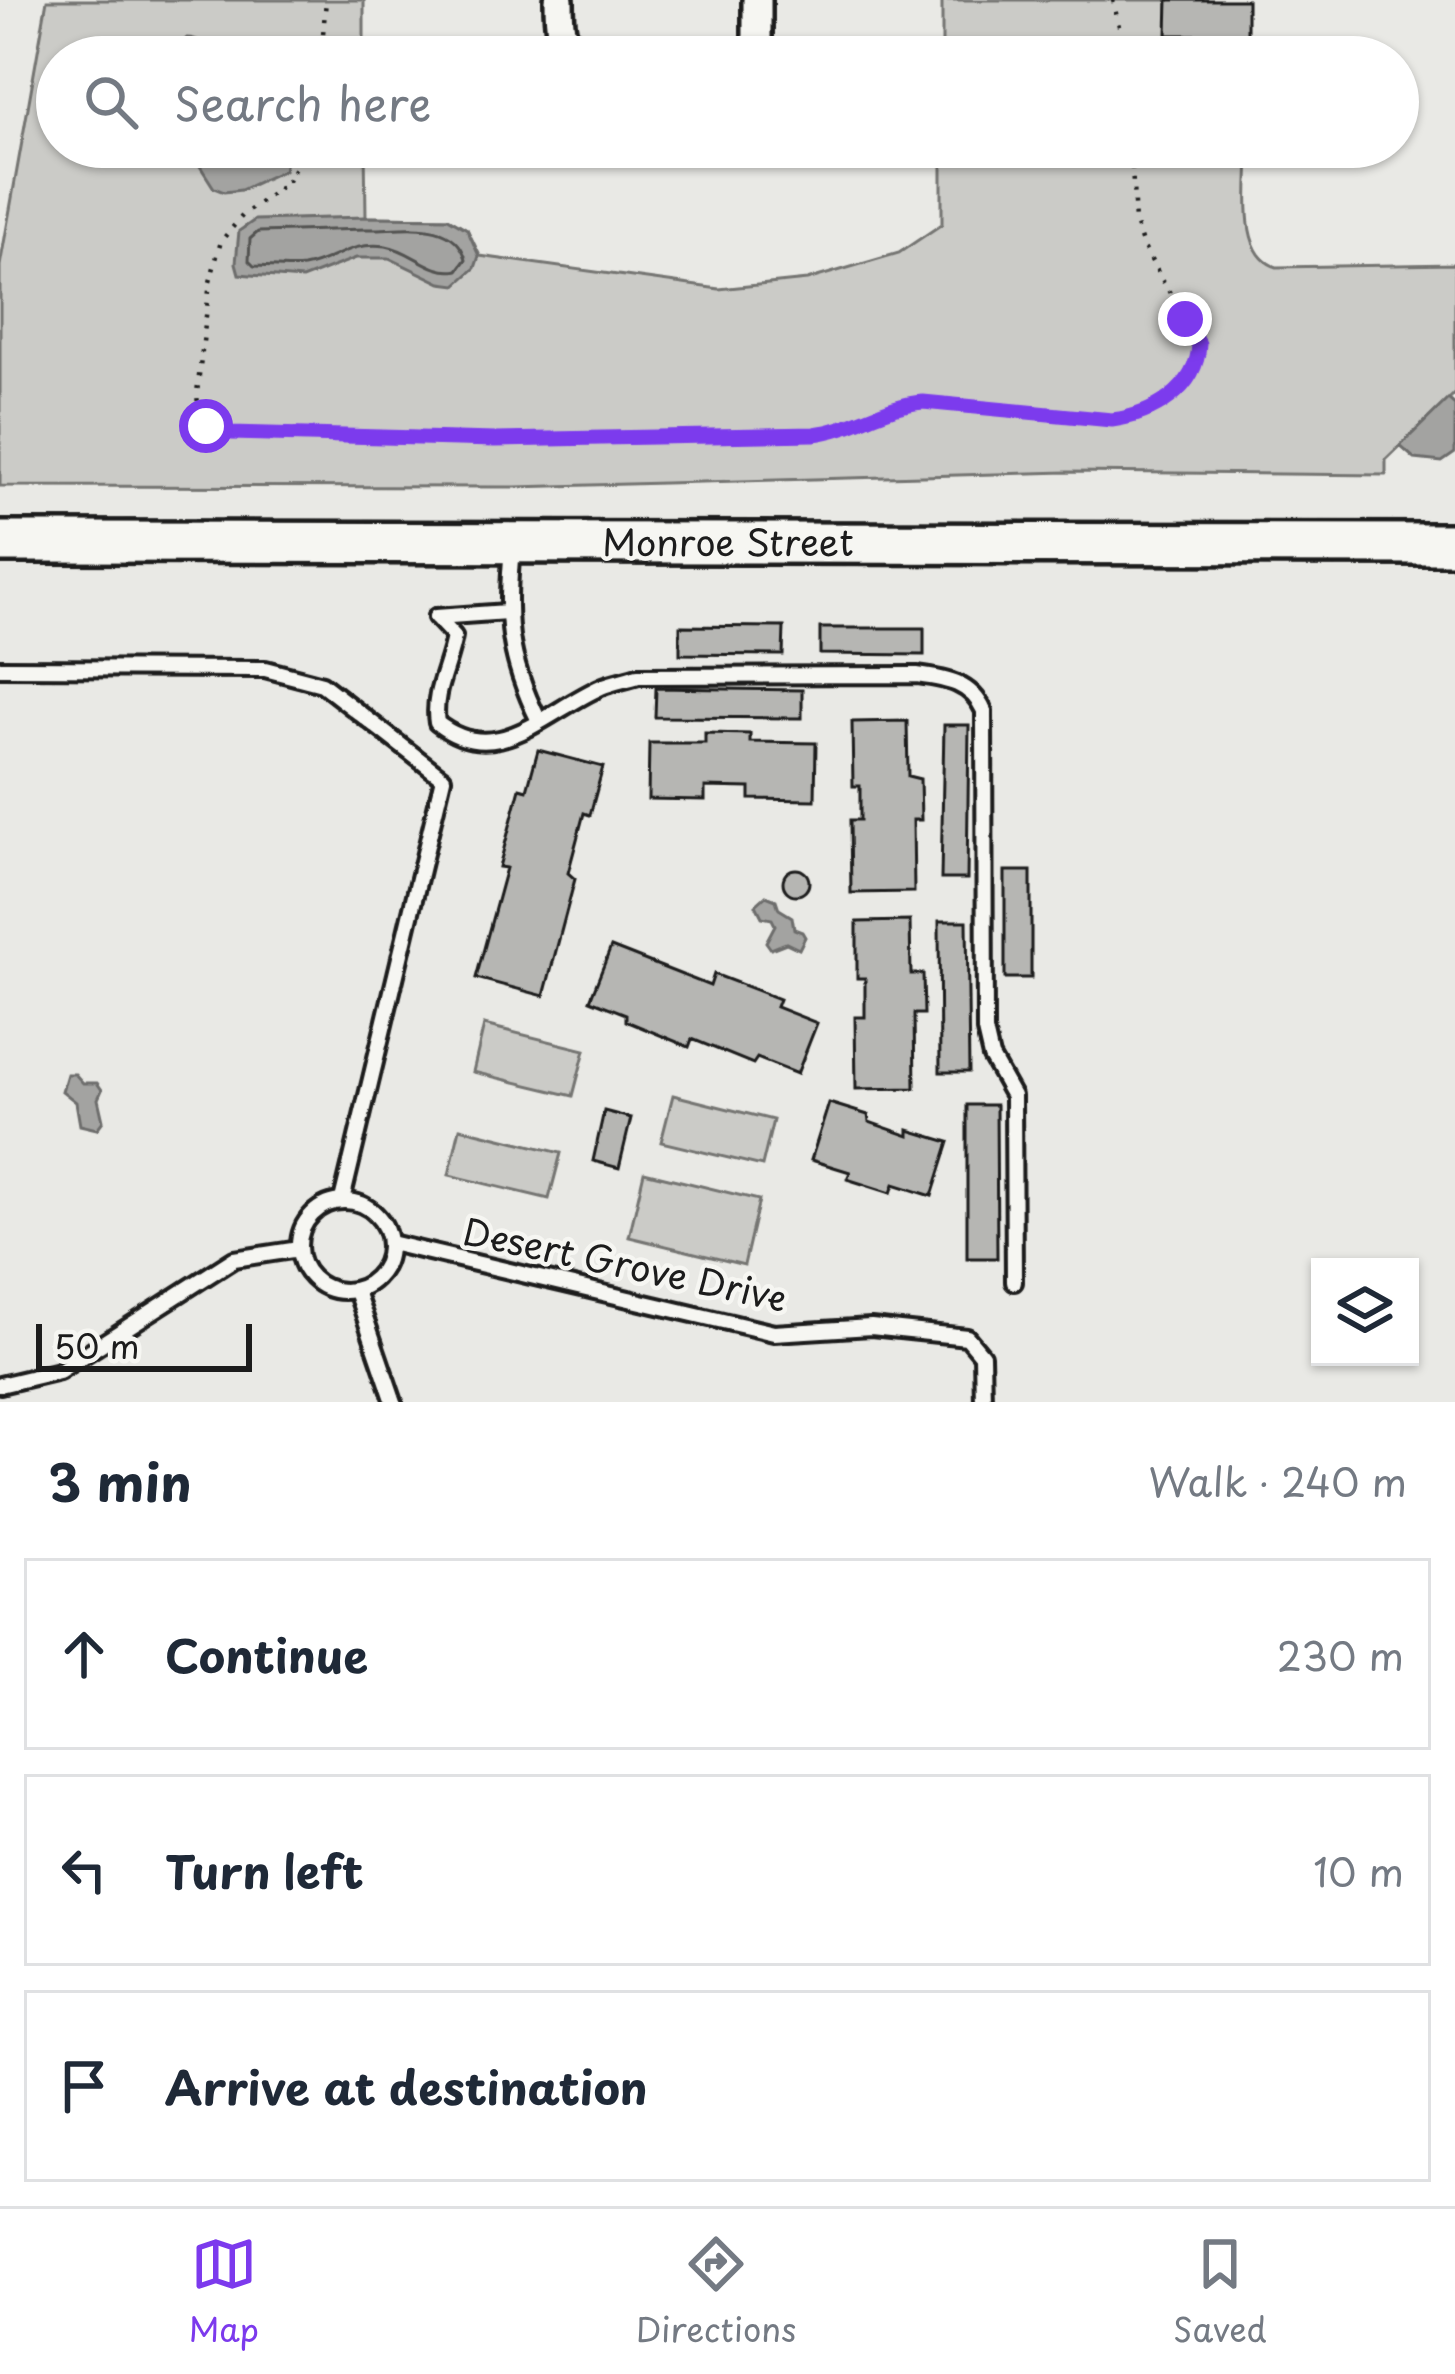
<!DOCTYPE html>
<html lang="en">
<head>
<meta charset="utf-8">
<style>
	:root { --surface:#fff; --page:#f2f2f3; --text:#1f2937; --muted:#747a83; --line:#e0e1e3; --accent:#7c3aed }
	body { margin:0; font-family:"Playpen Sans",sans-serif; background:var(--page); color:var(--text) }
	.controls { position:absolute; right:36px; bottom:36px; display:grid; overflow:hidden; border-radius:0px; box-shadow:0 3px 9px #0004 }
	.controls button { width:108px; height:108px; display:grid; place-items:center; padding:0; border:0; border-bottom:3px solid var(--line); background:var(--surface); color:var(--text); font:60px sans-serif }
	.scale { position:absolute; left:36px; bottom:30px; width:216px; box-sizing:border-box; padding-left:12px; border:6px solid #1c1c1c; border-top:0; font-size:33px; line-height:42px; white-space:nowrap; color:#1c1c1c; -webkit-text-stroke:9px #f6f6f2; paint-order:stroke }
	.stop { position:absolute; width:36px; height:36px; margin:-27px; border:9px solid #7c3aed; border-radius:50%; background:#fff }
	.stop.end { background:#7c3aed; border-color:#fff; box-shadow:0 3px 12px #0008 }
	.list { margin:0; padding:0; list-style:none }
	h2 { display:flex; justify-content:space-between; align-items:center; height:156px; margin:0; padding:0 48px; font-size:51px }
	h2 small { font-size:39px; font-weight:400; color:var(--muted) }
	.list li { display:grid; grid-template-columns:78px 1fr auto; gap:36px; align-items:center; box-sizing:border-box; height:192px; margin:0 24px 24px; padding:0 24px; border:3px solid var(--line); border-radius:0px }
	.list b { display:block; font-size:45px; white-space:nowrap }
	.list em { font-size:39px; font-style:normal; color:var(--muted) }
	.icon { flex:none; width:66px; height:66px; fill:none; stroke:currentColor; stroke-width:2; stroke-linecap:round; stroke-linejoin:round }
	.map { position:relative; flex:none; width:1455px; height:1402px; overflow:hidden }
	.search { position:absolute; background:var(--surface); box-shadow:0 3px 9px #0004; left:36px; right:36px; top:36px; height:132px; display:flex; align-items:center; gap:30px; box-sizing:border-box; padding:0 42px; border-radius:66px; color:var(--muted); font-size:45px }
	.sheet { height:804px; background:var(--surface) }
	nav { display:flex; justify-content:space-around; align-items:center; box-sizing:border-box; height:168px; border-top:3px solid var(--line); background:var(--surface); font-size:33px; color:var(--muted) }
	nav a { display:grid; justify-items:center; gap:6px }
	nav .on { color:var(--accent) }
	.map>svg:first-child { display:block }
</style>
</head>
<body>
<div class="map">
<svg width="1455" height="1402" viewBox="0 0 1455 1402">
	<rect width="100%" height="100%" fill="#e9e9e5"/>
	<filter id="ink" filterUnits="userSpaceOnUse"><feTurbulence type="fractalNoise" baseFrequency=".00833" numOctaves="2"/><feDisplacementMap in="SourceGraphic" scale="24" xChannelSelector="R" yChannelSelector="G"/><feConvolveMatrix kernelMatrix="1 2 1 2 8 2 1 2 1" color-interpolation-filters="sRGB"/></filter>
	<g filter="url(#ink)">
		<g fill="#cbcbc7" stroke="#747472" stroke-width="3">
			<path d="M47,0H364V57H57V147H365L366,217L448,218L467,229L480,256L719,289L807,280L899,253L942,224V147H1249C1250,181 1236,255 1277,267L1455,264V393L1386,460V475L1067,472L515,487L0,486V266Z"/>
			<path d="M942,0H1168V35H1247V57H942Z"/>
			<path d="M484,1025L585,1050L573,1096L473,1072Z"/>
			<path d="M673,1095L773,1120L762,1166L661,1142Z"/>
			<path d="M460,1128L561,1153L549,1199L449,1175Z"/>
			<path d="M644,1172L759,1200L744,1265L629,1237Z"/>
		</g>
		<g fill="#a3a3a1" stroke="#6d6d6c" stroke-width="3">
			<path d="M187,38C201,38 203,46 216,48C230,52 245,51 258,48L275,57H165Z"/>
			<path d="M159,147H289L284,170L241,190L224,192L214,188L198,163Z"/>
			<path d="M365,217L448,218L467,229L479,256L475,268L456,285L441,283L389,258H356L302,279L239,274L236,263L239,231L255,220Z"/>
			<path d="M1448,399L1455,405V453L1442,462L1415,459L1400,446Z"/>
			<path d="M766,896L776,900L779,909L792,917L794,929L802,932L805,937L799,949L786,943L771,949L766,942L775,925L772,919L762,917L756,905Z"/>
			<path d="M67,1074H75L83,1083H97L102,1090L98,1099L103,1121L97,1129L80,1125L76,1102L62,1091Z"/>
		</g>
		<g fill="none" stroke-linecap="round" stroke-linejoin="round">
			<path stroke="#525251" stroke-width="3" d="M366,229C402,230 454,217 466,259L458,270C432,276 412,250 386,246C349,241 335,261 303,267C288,269 269,266 254,266L249,261L250,239L258,232Z"/>
		</g>
		<g fill="#b6b6b3" stroke="#1c1c1c" stroke-width="3">
			<path d="M1168,0H1247V35H1167Z"/>
			<path d="M680,626L784,627L783,655L680,654Z"/>
			<path d="M820,628H924V655L820,654Z"/>
			<path d="M656,688L802,690V718L655,717Z"/>
			<path d="M907,721L908,776L920,779L921,820H913L914,892L851,893L850,820H860V786H853L852,722Z"/>
			<path d="M944,725H969L967,879H941Z"/>
			<path d="M705,733L750,734V742L816,743L815,800L750,799V788L705,787V800L648,799L649,743H705Z"/>
			<path d="M538,750L603,767L590,815L584,813L568,873L575,879L544,996L476,978L506,868L499,867L520,788L527,790Z"/>
			<circle cx="796" cy="882" r="13"/>
			<rect x="1005" y="871" width="26" height="107"/>
			<path d="M910,921L911,974H923L924,1014H914L915,1088L856,1089L855,1017H865V978H857V922Z"/>
			<path d="M939,921H967L969,1072H940Z"/>
			<path d="M611,947L710,986L714,974L779,999L776,1007L817,1023L797,1074L757,1058L753,1064L692,1039L689,1047L626,1021V1014L590,1000Z"/>
			<path d="M829,1103L868,1115L869,1122L909,1136V1130L949,1142L932,1196L894,1184L891,1193L847,1179L850,1172L811,1160Z"/>
			<path d="M967,1105H996L997,1258H967Z"/>
			<path d="M604,1111L631,1118L619,1168L593,1161Z"/>
		</g>
		<g fill="none" stroke-linecap="round" stroke-linejoin="round">
			<g stroke="#1c1c1c" stroke-width="22">
				<g id="lane">
					<path d="M512,546C506,618 506,654 539,721"/>
					<path d="M436,617L454,636C449,667 432,692 437,723C496,770 545,712 601,687C613,682 626,680 638,676L917,675C946,679 971,682 984,711L985,1031L991,1057L1013,1096L1014,1282"/>
					<path d="M436,617L507,612"/>
					<path d="M0,668L265,669L322,684L443,778L342,1200"/>
					<circle cx="344" cy="1246" r="45"/>
					<path d="M390,1243L774,1333L871,1327L967,1337L982,1355L983,1402"/>
					<path d="M356,1291L394,1402"/>
					<path d="M0,1385L59,1371L234,1259L299,1249"/>
				</g>
			</g>
			<g stroke="#1c1c1c" stroke-width="36">
				<g id="street">
					<path d="M559,0C559,21 559,43 576,57"/>
					<path d="M751,57L757,44V0"/>
				</g>
			</g>
			<g stroke="#1c1c1c" stroke-width="48">
				<path id="secondary" d="M0,542L1455,544"/>
			</g>
			<g stroke="#1c1c1c" stroke-width="4.5" stroke-dasharray="3 9" stroke-linecap="butt">
				<path d="M1113,0L1126,57"/>
				<path d="M321,57L326,0"/>
				<path d="M305,147L287,183L243,215L221,241L210,282L197,393L199,419L217,431L495,440L814,434C851,430 882,404 921,402C1000,397 1120,456 1181,386C1192,373 1198,362 1199,344L1143,246L1135,223L1131,147"/>
			</g>
			<use href="#lane" stroke="#f6f6f2" stroke-width="14"/>
			<use href="#street" stroke="#f6f6f2" stroke-width="27"/>
			<use href="#secondary" stroke="#f6f6f2" stroke-width="39"/>
		</g>
	</g>
	<g fill="none" stroke-linecap="round" stroke-linejoin="round" filter="url(#ink)">
		<path stroke="#7c3aed" stroke-width="15" d="M206,426L231,433L495,440L814,434C852,430 884,405 923,402L1112,420C1152,415 1197,390 1199,344L1185,319"/>
	</g>
	<g text-anchor="middle" stroke-width="9" stroke-linejoin="round" paint-order="stroke">
		<g font-size="36" fill="#1c1c1c" stroke="#f6f6f2">
			<text x="728" y="556">Monroe Street</text>
			<text transform="translate(625 1265) rotate(12)" y="13">Desert Grove Drive</text>
		</g>
	</g>
</svg>
<div class="controls">
<button><svg class="icon" aria-label="layers" viewBox="0 0 24 24"><path d="M12 4l9 5-9 5-9-5zM3 14l9 5 9-5"/></svg></button>
</div>
<div class="scale">50 m</div>
<div class="stop" style="left:206px;top:426px"></div>
<div class="stop end" style="left:1185px;top:319px"></div>
<div class="search"><svg class="icon" aria-label="search" viewBox="0 0 24 24"><circle cx="10" cy="10" r="6"/><path d="M15 15l6 6"/></svg>Search here</div>
</div>
<section class="sheet">
<h2>3 min<small>Walk · 240 m</small></h2>
<ul class="list">
<li><svg class="icon" aria-label="ahead" viewBox="0 0 24 24"><path d="M12 20V5M6 11l6-6 6 6"/></svg><div><b>Continue</b></div><em>230 m</em></li>
<li><svg class="icon" aria-label="left" viewBox="0 0 24 24"><path d="M17 20v-9H6M10 6l-5 5 5 5"/></svg><div><b>Turn left</b></div><em>10 m</em></li>
<li><svg class="icon" aria-label="arrive" viewBox="0 0 24 24"><path d="M6 21V4h12l-3 4 3 4H6"/></svg><div><b>Arrive at destination</b></div></li>
</ul>
</section>
<nav>
<a class="on"><svg class="icon" aria-label="map" viewBox="0 0 24 24"><path d="M3 6l6-2 6 2 6-2v14l-6 2-6-2-6 2zM9 4v14M15 6v14"/></svg>Map</a>
<a><svg class="icon" aria-label="directions" viewBox="0 0 24 24"><path d="M12 3l9 9-9 9-9-9zM9 14v-3h6M13 9l2 2-2 2"/></svg>Directions</a>
<a><svg class="icon" aria-label="saved" viewBox="0 0 24 24"><path d="M7 4h10v16l-5-4-5 4z"/></svg>Saved</a>
</nav>
</body>
</html>
